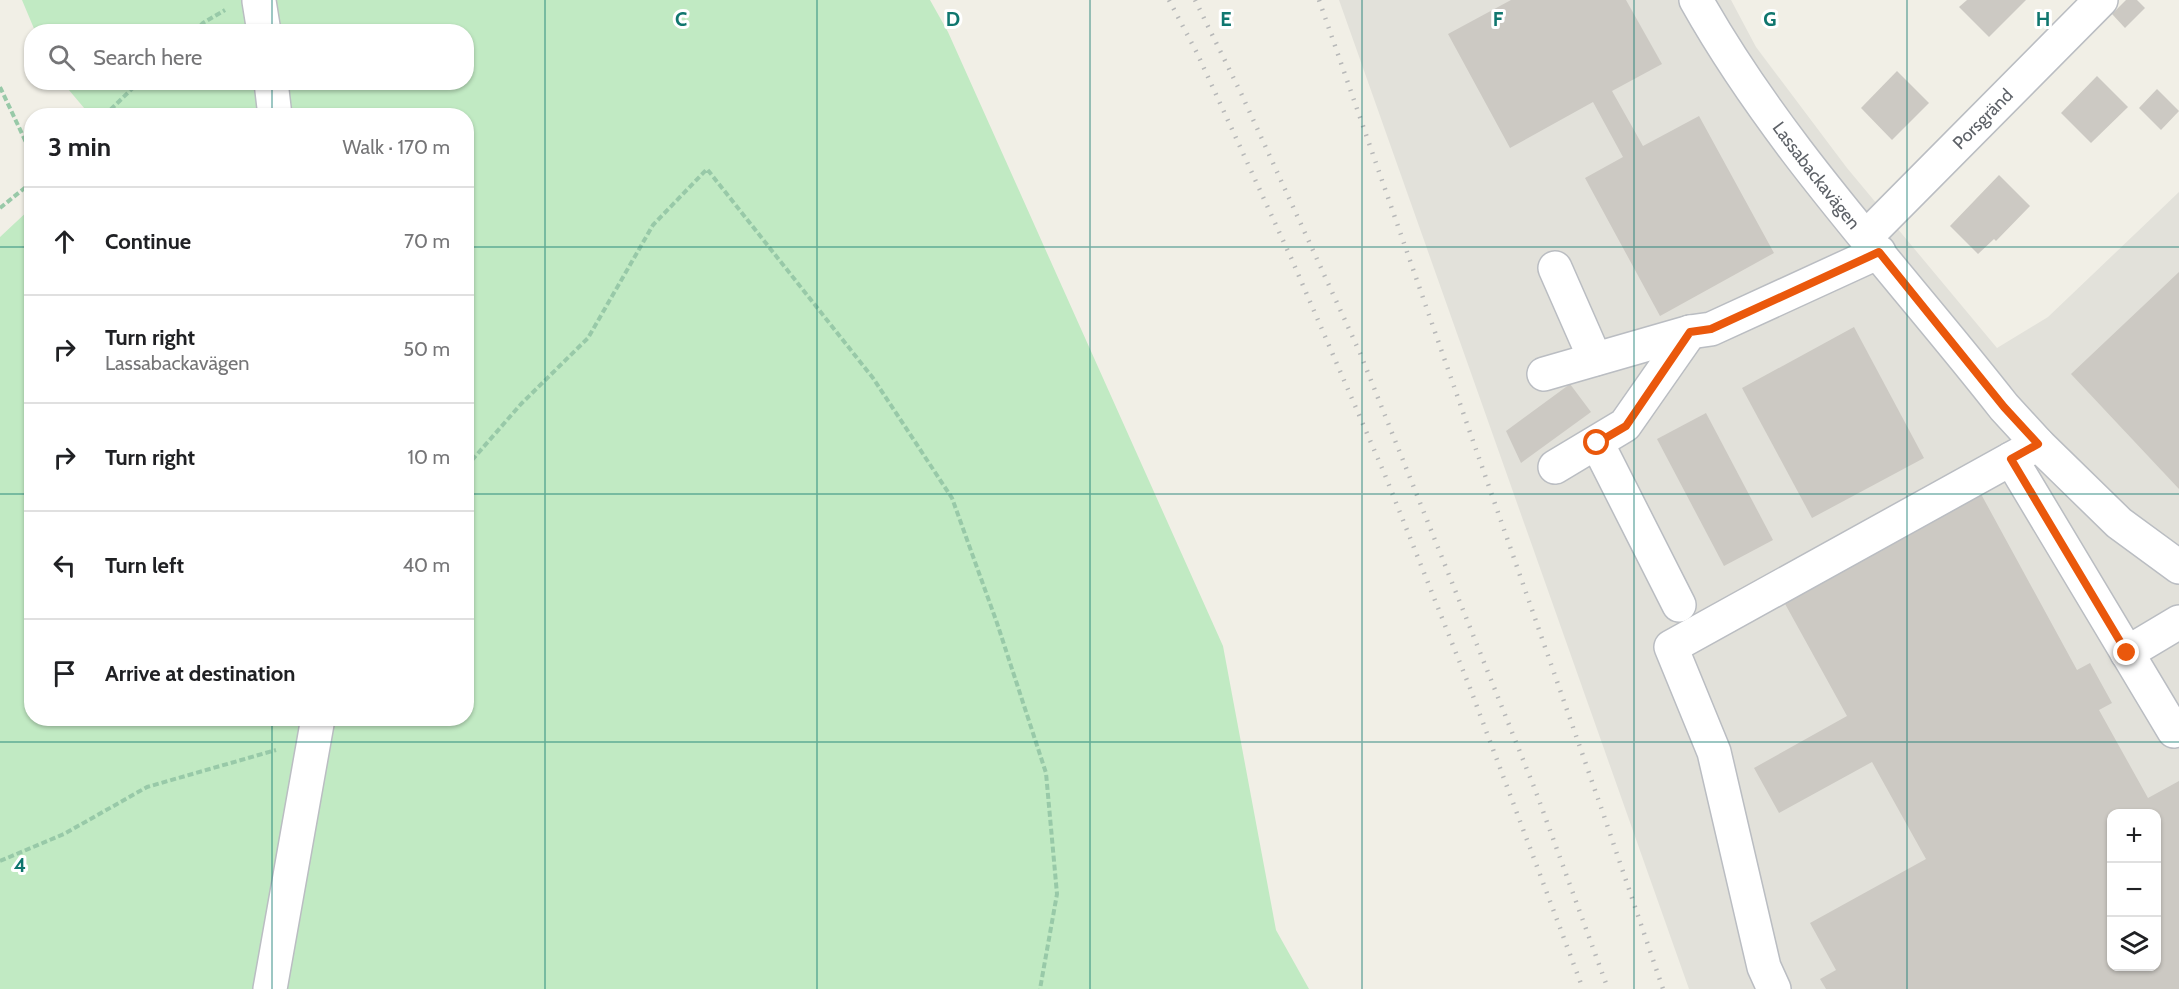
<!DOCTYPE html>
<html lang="en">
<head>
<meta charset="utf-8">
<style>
	:root { --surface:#fff; --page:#f6f6f6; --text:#202124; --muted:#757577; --line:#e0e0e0 }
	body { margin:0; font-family:Cabin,sans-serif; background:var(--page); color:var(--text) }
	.controls { position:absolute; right:18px; bottom:18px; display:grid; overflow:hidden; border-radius:12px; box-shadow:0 2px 4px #0004 }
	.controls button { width:54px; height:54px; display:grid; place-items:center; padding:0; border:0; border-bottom:2px solid var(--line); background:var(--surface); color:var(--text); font:30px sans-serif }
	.stop { position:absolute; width:18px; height:18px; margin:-14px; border:4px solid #ea580c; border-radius:50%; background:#fff }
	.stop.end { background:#ea580c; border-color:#fff; box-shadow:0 2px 6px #0008 }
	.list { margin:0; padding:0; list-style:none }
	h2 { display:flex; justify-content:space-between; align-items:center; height:78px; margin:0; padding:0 24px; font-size:26px }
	h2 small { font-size:20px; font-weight:400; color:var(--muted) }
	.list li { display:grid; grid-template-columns:39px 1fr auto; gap:18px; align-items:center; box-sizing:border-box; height:108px; padding:0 24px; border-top:2px solid var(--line) }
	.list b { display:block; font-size:22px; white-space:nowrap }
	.list p { margin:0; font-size:20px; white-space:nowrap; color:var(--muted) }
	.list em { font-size:20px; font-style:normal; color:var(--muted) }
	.icon { flex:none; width:33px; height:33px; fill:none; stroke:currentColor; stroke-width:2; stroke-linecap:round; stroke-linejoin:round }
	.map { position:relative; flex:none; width:2179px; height:989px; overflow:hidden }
	.search { position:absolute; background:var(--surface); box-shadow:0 2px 4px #0004; left:24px; top:24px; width:450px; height:66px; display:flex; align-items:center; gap:15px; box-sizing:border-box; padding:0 21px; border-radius:24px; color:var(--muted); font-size:22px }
	.panel { position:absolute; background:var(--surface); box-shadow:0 2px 4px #0004; left:24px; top:108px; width:450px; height:618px; border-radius:24px }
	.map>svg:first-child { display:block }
</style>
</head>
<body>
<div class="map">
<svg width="2179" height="989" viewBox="0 0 2179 989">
	<rect width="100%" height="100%" fill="#f1efe6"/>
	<path fill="#e2e1da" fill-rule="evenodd" d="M1339,0H1731L1756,47L1847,168L1997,348L2048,317L2179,192V989H1689ZM2112,814H2156V966H2112Z"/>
	<path fill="#c1eac3" d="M22,0H930L948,32L1223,646L1276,930L1309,989H0V237L31,208L32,718H466V116L90,115L63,83L466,82V32L35,31Z"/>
	<g fill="#ccc9c3" fill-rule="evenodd">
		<path d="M1511,0H1626L1662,64L1612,91L1643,146L1699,116L1774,253L1660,316L1585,178L1623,157L1593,102L1510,148L1448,34Z"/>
		<path d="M1967,0H2026L1989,37L1959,7Z"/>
		<path d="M2126,0H2137L2145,8L2125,28L2112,14Z"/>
		<path d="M1897,71L1929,103L1892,140L1861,108Z"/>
		<path d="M2097,76L2128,107L2091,143L2061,113Z"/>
		<path d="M2157,89L2179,111L2161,130L2139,108Z"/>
		<path d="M1999,175L2030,206L1996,241L1994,239L1978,254L1950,226Z"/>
		<path d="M2179,272V489L2071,374Z"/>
		<path d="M1854,327L1924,458L1812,518L1742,388Z"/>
		<path d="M1570,384L1591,412L1521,463L1506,431Z"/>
		<path d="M1706,413L1773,540L1724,566L1657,439Z"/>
		<path d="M1981,494L2077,670L2090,663L2112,703L2099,710L2148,798L2179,781V989H1826L1820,979L1836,970L1810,923L1926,859L1872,762L1779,813L1754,768L1847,716L1784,602ZM2112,814H2156V966H2112Z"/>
	</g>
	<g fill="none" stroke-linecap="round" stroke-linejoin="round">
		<g stroke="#babdc2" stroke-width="36">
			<g id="minor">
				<path id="s1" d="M1696,0C1779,148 1900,274 2004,407L2038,444L2119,523L2179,567"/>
				<path d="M259,1L264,32"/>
				<path d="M271,82L275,116"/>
				<path id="s2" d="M1866,237L2101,0"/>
				<path d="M1555,268L1595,359"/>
				<path d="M1544,374L1690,332L1711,329L1879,252"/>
				<path d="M1597,443L1679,605"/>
				<path d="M2011,459L2174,731L2179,728"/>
				<path d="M1555,467L1625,425L1690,332"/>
				<path d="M2127,653L2179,622"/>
				<path d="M270,989L318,718"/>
				<path d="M1774,989L1764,967L1714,752L1671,647L2038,444"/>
			</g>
		</g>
		<g stroke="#98c9a8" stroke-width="4" stroke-dasharray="6 3" stroke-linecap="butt">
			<path d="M194,32L203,23L225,10"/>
			<path d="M0,87L32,155"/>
			<path d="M104,116L139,82"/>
			<path d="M0,208L32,182"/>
			<path d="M466,467L521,404L588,338L653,225L707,169L873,378L952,498L997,623L1046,773L1057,894L1040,989"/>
			<path d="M0,861L64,834L147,787L276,750"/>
		</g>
		<use href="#minor" stroke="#fff" stroke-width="33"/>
		<g stroke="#b7b8b8" stroke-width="4.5" stroke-dasharray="1.5 8" stroke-linecap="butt">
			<path d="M1169,0L1197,53L1292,260L1385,475L1470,688L1583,989"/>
			<path d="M1195,0L1240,91L1360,353L1536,792L1608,989"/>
			<path d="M1319,0L1603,813L1663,989"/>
		</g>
	</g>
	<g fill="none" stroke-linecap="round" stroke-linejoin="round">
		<path stroke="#ea580c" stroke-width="8" d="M1597,443L1626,426L1690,332L1711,329L1879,252L2004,407L2038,444L2011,459L2127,653"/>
	</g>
	<path fill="none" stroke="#0f766e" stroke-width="1.5" stroke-opacity="0.55" d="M272,0V32M545,0V989M817,0V989M1090,0V989M1362,0V989M1634,0V989M1907,0V989M272,82V116M0,247H32M466,247H2179M0,494H32M466,494H2179M272,718V989M0,742H2179"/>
	<g text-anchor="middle" stroke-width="6" stroke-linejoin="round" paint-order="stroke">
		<g font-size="18" fill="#5d6167" stroke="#fff">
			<text dy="6" stroke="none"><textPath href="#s2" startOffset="166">Porsgränd</textPath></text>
			<text dy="6" stroke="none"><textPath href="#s1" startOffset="213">Lassabackavägen</textPath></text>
		</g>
	</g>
	<g font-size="20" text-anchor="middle" font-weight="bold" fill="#0f766e" stroke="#fff" stroke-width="6" stroke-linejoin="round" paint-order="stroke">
		<text x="681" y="26">C</text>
		<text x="953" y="26">D</text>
		<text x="1226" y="26">E</text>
		<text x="1498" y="26">F</text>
		<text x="1770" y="26">G</text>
		<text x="2043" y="26">H</text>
		<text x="20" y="872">4</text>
	</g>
</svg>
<div class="controls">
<button>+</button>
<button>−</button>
<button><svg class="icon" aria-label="layers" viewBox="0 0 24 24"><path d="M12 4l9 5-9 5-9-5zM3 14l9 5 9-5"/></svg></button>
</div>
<div class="stop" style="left:1597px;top:443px"></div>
<div class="stop end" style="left:2127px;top:653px"></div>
<div class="search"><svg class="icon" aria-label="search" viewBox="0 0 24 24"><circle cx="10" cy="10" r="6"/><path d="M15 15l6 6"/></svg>Search here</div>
<section class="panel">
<h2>3 min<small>Walk · 170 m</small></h2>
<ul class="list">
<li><svg class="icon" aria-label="ahead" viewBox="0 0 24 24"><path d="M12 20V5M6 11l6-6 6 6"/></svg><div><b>Continue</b></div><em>70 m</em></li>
<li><svg class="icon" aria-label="right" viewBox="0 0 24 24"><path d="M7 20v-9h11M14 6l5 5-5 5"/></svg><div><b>Turn right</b><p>Lassabackavägen</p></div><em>50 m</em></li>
<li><svg class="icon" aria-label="right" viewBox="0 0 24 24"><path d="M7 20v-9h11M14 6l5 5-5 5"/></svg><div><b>Turn right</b></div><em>10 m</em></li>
<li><svg class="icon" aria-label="left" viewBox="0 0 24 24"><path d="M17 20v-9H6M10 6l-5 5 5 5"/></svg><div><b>Turn left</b></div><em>40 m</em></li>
<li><svg class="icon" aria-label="arrive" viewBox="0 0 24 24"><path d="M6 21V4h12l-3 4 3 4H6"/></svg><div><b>Arrive at destination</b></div></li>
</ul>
</section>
</div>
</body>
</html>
